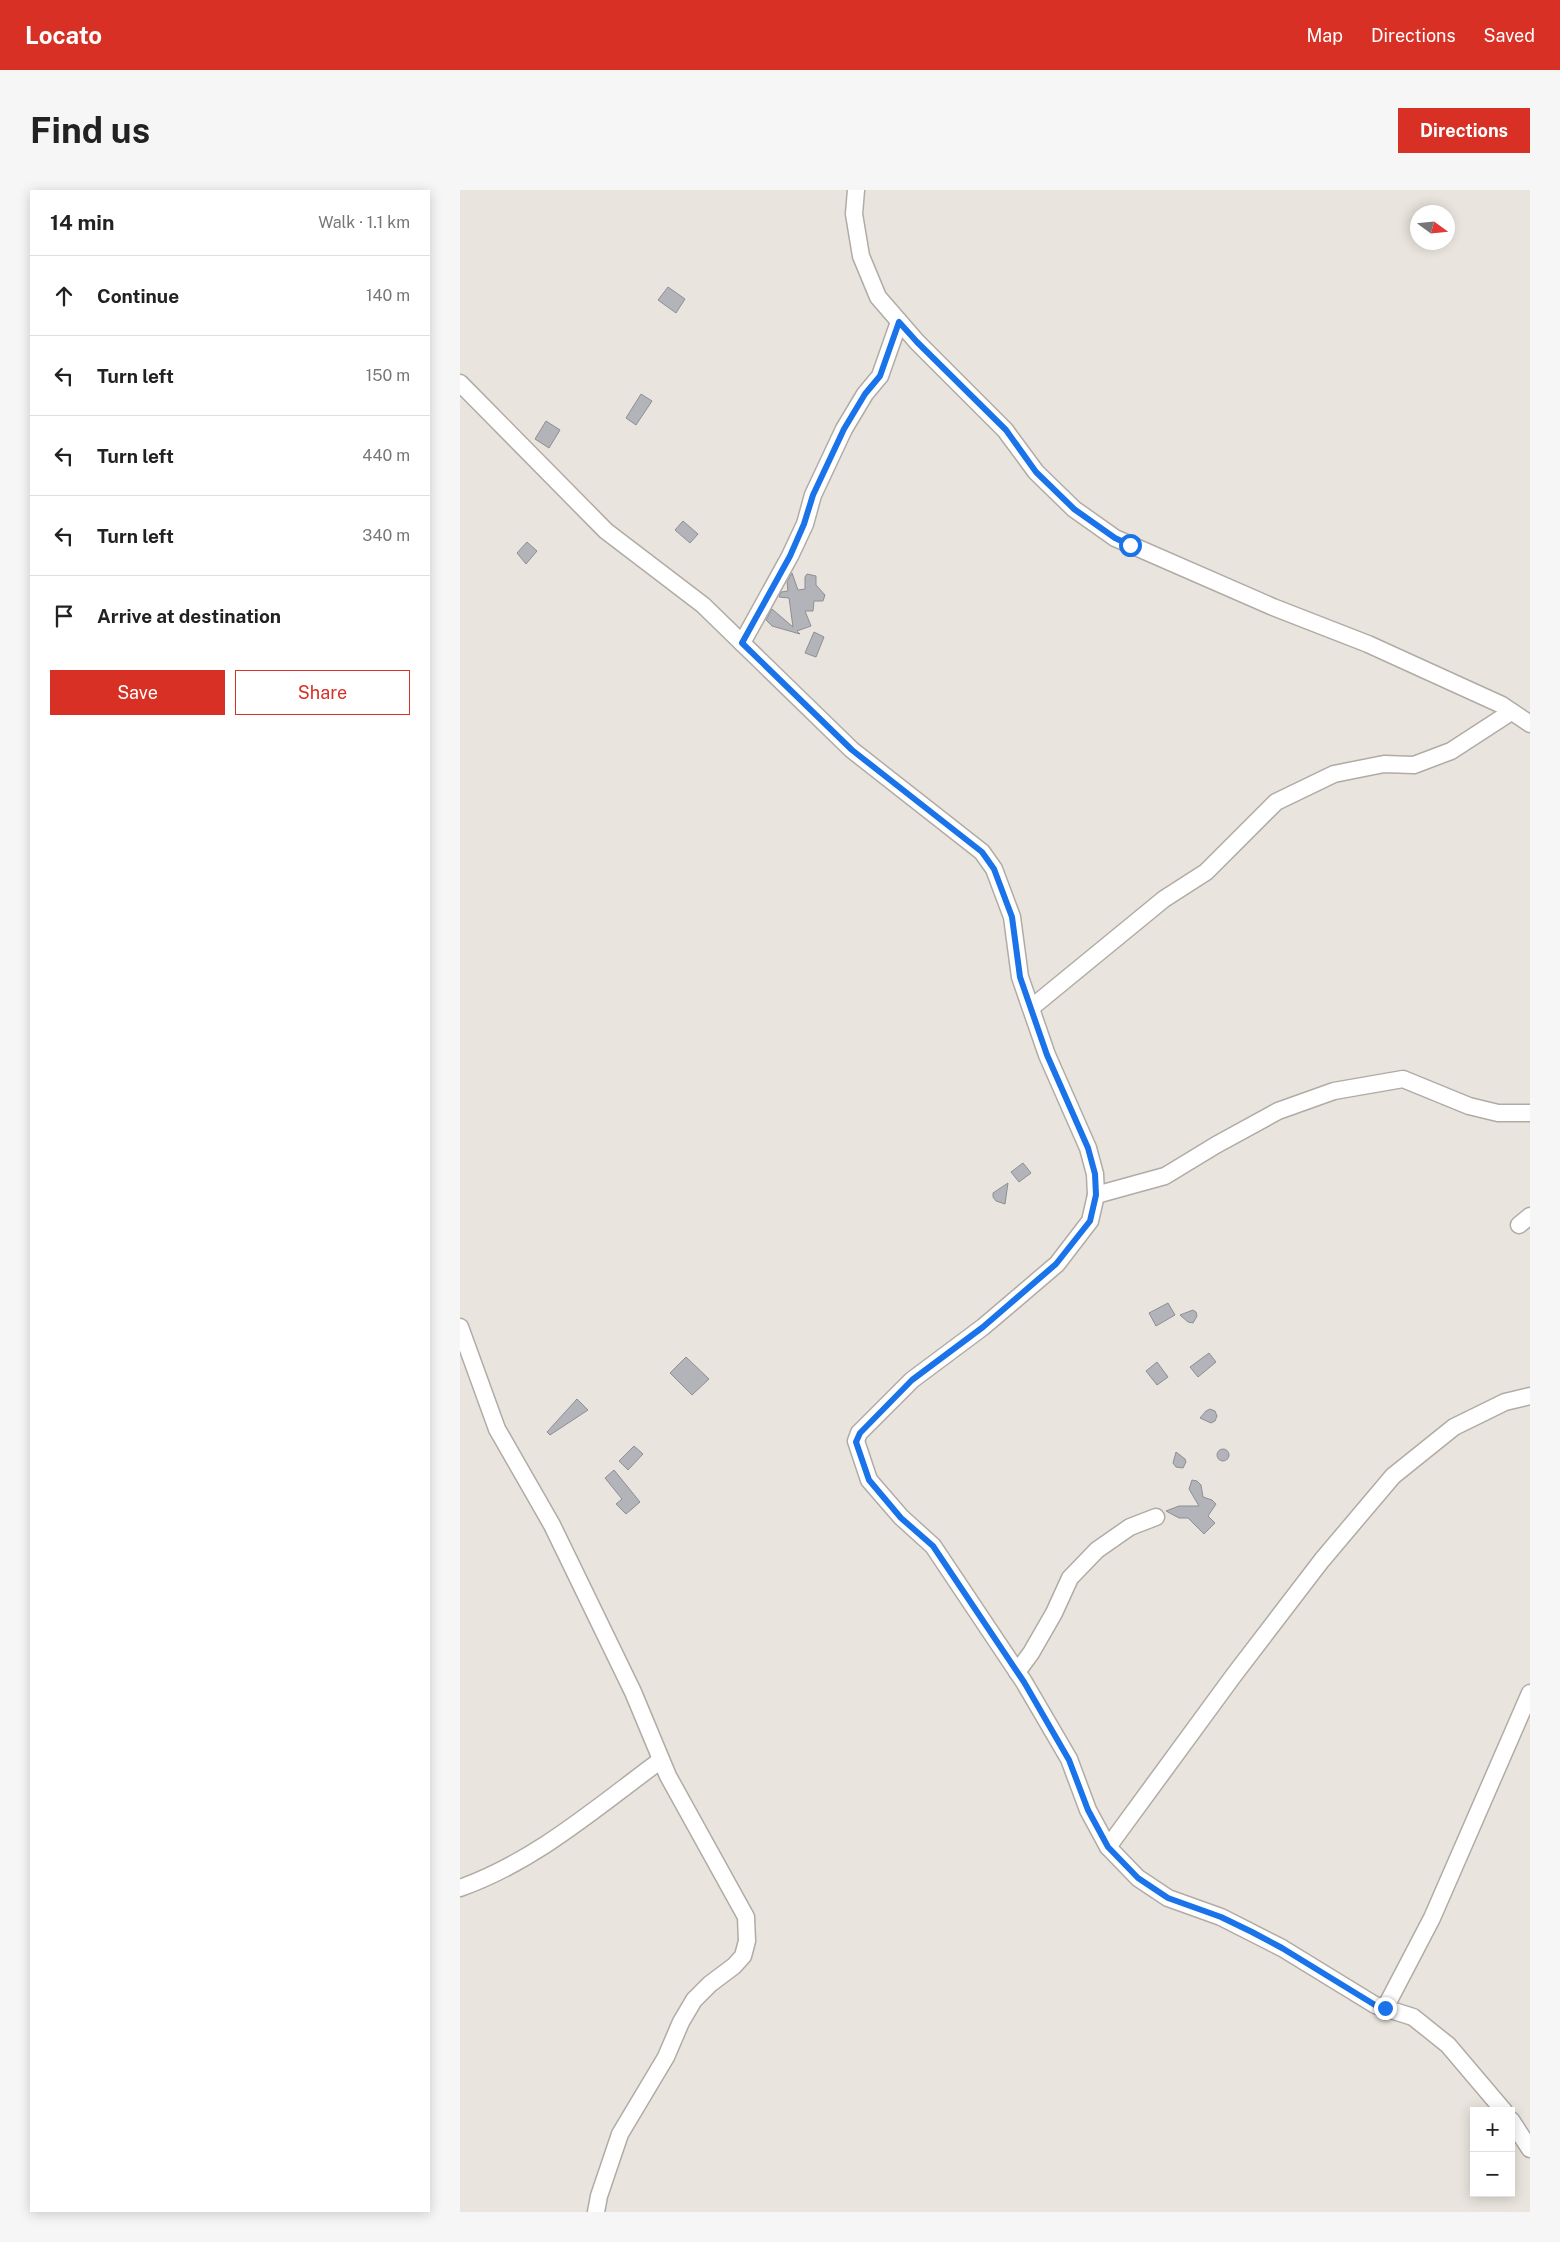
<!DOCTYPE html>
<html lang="en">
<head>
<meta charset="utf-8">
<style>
	:root { --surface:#fff; --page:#f6f6f6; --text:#222; --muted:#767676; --line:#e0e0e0; --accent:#d93025 }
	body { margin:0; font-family:"Public Sans",sans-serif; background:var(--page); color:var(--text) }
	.controls { position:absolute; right:15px; bottom:15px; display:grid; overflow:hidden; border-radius:0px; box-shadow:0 2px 12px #0003 }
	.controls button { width:45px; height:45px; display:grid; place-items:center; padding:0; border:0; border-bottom:1px solid var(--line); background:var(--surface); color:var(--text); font:25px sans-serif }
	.compass { position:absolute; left:950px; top:15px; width:45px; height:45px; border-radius:50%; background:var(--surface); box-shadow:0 2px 12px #0003; rotate:105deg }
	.stop { position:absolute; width:15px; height:15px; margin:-11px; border:4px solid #1a73e8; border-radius:50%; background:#fff }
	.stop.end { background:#1a73e8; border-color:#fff; box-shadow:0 1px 5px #0008 }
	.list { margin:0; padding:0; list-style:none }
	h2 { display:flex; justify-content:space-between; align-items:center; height:65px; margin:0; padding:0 20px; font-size:21px }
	h2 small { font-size:16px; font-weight:400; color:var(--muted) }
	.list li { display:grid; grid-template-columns:32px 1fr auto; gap:15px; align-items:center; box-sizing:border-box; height:80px; padding:0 20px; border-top:1px solid var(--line) }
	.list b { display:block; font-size:19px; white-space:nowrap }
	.list em { font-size:16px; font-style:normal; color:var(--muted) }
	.actions { display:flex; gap:10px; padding:15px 20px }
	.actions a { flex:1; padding:11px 0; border:1px solid var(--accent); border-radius:0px; text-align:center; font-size:18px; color:var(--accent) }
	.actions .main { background:var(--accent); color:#fff }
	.icon { flex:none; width:28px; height:28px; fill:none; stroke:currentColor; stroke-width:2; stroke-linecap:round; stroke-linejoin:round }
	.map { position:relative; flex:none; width:1070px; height:2022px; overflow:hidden; border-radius:0px }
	header { display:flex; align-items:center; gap:30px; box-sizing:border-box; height:70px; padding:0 25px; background:var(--accent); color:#fff }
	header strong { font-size:24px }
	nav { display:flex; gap:28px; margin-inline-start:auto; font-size:18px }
	.intro { display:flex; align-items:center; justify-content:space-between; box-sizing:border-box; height:120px; padding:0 30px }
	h1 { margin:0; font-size:35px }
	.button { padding:12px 22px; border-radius:0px; background:var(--accent); color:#fff; font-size:18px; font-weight:700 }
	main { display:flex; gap:30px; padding:0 30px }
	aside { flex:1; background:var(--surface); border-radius:0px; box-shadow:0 2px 12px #0003 }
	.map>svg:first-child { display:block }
</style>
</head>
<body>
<header>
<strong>Locato</strong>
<nav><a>Map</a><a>Directions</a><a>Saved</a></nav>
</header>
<div class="intro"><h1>Find us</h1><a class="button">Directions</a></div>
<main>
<aside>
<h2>14 min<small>Walk · 1.1 km</small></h2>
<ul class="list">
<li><svg class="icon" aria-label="ahead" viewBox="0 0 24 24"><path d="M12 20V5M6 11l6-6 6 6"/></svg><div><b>Continue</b></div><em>140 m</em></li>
<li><svg class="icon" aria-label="left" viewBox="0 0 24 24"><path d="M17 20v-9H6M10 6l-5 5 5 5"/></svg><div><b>Turn left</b></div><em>150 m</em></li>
<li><svg class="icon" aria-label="left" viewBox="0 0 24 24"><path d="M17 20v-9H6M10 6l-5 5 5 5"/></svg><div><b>Turn left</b></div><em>440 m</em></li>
<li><svg class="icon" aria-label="left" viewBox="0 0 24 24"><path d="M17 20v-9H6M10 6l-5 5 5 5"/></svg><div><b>Turn left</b></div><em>340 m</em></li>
<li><svg class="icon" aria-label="arrive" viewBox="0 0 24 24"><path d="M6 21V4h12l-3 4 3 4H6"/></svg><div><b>Arrive at destination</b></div></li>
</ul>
<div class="actions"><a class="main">Save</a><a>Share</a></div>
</aside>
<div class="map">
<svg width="1070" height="2022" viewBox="0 0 1070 2022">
	<rect width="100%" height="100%" fill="#eae4de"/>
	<g fill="#b3b3ba" stroke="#8e8e95">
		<path d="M208,97L225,109L216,123L198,110Z"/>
		<path d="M181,204L192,211L176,235L166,228Z"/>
		<path d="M86,231L100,240L89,258L75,249Z"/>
		<path d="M223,331L238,344L230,353L215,340Z"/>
		<path d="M67,352L77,361L66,374L57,363Z"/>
		<path d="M332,383L338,400L345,399V387L347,384L356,386V395L365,405L363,411H354L353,421H345L351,436L337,441L340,444L312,436L306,430L312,419L333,437L329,408L319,407L321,402L328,401L327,392Z"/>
		<path d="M354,442L364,447L356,467L345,463Z"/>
		<path d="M563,973L571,983L559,992L551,982Z"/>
		<path d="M548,993L545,1014L536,1011L533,1007V1003Z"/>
		<path d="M708,1113L715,1125L696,1136L689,1123Z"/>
		<path d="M733,1120L736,1122L737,1126L733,1133L728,1132L720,1125Z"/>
		<path d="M749,1163L756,1172L738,1187L730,1177Z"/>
		<path d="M226,1167L249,1189L232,1205L210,1183Z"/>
		<path d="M697,1172L708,1187L697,1195L686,1181Z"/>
		<path d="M117,1209L128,1220L90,1245L87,1242Z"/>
		<path d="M750,1219L755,1221L757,1226L755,1231L751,1233L740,1228L746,1221Z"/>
		<path d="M174,1256L183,1264L168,1280L159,1271Z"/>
		<circle cx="763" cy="1265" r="6"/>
		<path d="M716,1262L725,1269L726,1272L723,1278L716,1277L713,1273Z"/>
		<path d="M154,1280L180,1312L166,1324L156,1314L162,1309L145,1288Z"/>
		<path d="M732,1290L737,1291L741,1295L743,1307L752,1310L756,1314L748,1326L755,1333L744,1344L728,1328H719L706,1321L719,1316H739L729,1299Z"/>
	</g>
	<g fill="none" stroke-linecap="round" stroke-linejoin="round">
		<g stroke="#b1aba5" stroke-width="19">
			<g id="minor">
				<path d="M396,0L394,24L401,66L418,107L457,152L545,240L576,282L614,319L655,348L813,417L908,454L1042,515L1070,534"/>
				<path d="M0,193L146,341L243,415L392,560L522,662L534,679L552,727L560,787L587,865L628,958L635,984L636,1005L630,1031L597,1074L523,1137L452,1190L399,1243L396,1251L409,1290L441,1327L473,1356L564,1492L609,1569L628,1620L648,1657L678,1688L708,1708L761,1727L822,1758L915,1815L953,1827L988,1855L1044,1921"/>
				<path d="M282,453L330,366L345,334L353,305L384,239L405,204L420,186L439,132"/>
				<path d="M571,818L704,709L746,682L816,612L874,584L924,574L954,575L991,561L1051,522"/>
				<path d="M636,1005L705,986L756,955L818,921L874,901L943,889L1009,916L1038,923H1070"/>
				<path d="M1059,1035L1070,1026"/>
				<path d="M0,1137L37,1239L92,1335L173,1502L208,1586L286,1727L287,1751L283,1766L274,1776L250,1794L234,1810L221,1832L206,1867L160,1944L139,2006L136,2022"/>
				<path d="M557,1482L571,1463L594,1423L610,1388L637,1360L670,1337L696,1327"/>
				<path d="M648,1657L774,1485L862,1370L933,1286L994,1237L1045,1212L1070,1206"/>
				<path d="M0,1698C76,1671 137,1617 201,1570"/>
				<path d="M925,1818L972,1728L1070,1503"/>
				<path d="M1051,1930L1070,1959"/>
			</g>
		</g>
		<use href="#minor" stroke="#fff" stroke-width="16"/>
	</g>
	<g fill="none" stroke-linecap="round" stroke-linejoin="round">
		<path stroke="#1a73e8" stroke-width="6" d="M670,355L655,348L614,319L576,282L546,240L457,152L439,132L420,186L405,204L384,239L353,305L344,334L330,366L282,453L392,560L522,662L534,679L552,727L560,787L587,865L628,958L635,984L636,1005L630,1031L596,1074L523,1137L452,1190L400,1243L396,1252L409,1290L441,1328L473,1356L564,1492L609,1570L628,1620L648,1657L678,1688L708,1708L761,1727L792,1742L822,1758L915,1815L925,1818"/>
	</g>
</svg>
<div class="controls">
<button>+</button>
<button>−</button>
</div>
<svg class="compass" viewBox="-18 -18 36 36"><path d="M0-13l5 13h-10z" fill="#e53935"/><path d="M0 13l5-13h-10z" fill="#767676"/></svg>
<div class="stop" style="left:670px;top:355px"></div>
<div class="stop end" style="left:925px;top:1818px"></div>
</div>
</main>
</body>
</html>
